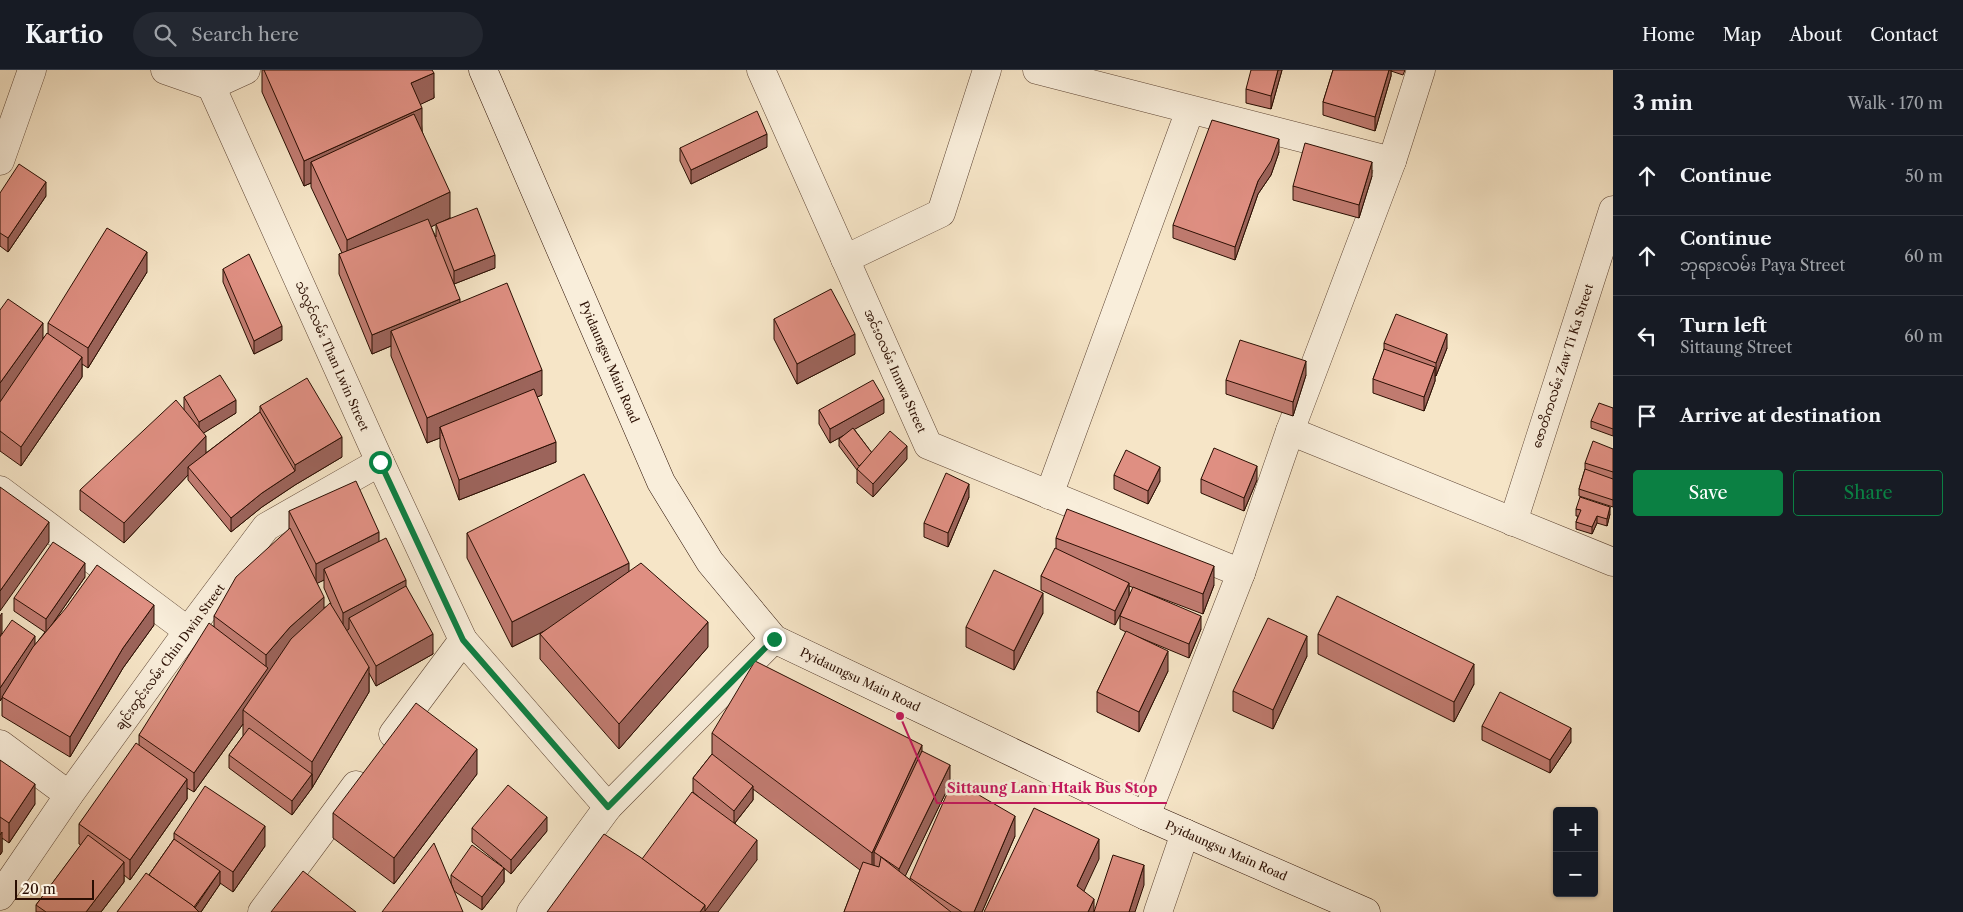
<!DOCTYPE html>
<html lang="en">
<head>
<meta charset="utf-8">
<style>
	:root { --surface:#171b24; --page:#242831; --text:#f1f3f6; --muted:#9ea1a6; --line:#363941; --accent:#0b8043 }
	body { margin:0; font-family:"Libre Caslon Text","Noto Sans Myanmar",serif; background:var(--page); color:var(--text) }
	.controls { position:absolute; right:15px; bottom:15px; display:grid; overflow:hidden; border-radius:5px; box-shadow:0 1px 4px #0004 }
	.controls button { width:45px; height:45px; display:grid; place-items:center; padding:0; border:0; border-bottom:1px solid var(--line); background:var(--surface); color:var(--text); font:25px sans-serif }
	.scale { position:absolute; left:15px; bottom:12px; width:79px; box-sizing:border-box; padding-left:5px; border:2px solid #2a0e02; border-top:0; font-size:14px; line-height:18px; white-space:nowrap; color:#2a0e02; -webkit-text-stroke:4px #f9eedb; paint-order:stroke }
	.stop { position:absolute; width:15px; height:15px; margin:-11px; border:4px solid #0b8043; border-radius:50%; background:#fff }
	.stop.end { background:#0b8043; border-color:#fff; box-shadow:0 1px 5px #0008 }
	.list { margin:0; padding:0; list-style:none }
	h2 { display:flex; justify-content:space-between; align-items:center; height:65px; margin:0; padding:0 20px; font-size:21px }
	h2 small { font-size:16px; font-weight:400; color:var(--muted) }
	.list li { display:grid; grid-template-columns:32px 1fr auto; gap:15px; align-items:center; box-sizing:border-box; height:80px; padding:0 20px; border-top:1px solid var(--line) }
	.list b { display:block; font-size:19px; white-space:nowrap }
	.list p { margin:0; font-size:16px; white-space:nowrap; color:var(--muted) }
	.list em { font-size:16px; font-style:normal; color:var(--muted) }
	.actions { display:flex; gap:10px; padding:15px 20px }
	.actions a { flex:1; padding:11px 0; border:1px solid var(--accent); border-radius:5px; text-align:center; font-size:18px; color:var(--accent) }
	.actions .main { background:var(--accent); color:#fff }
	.icon { flex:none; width:28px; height:28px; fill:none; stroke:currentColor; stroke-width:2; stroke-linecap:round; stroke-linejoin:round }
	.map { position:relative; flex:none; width:1613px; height:842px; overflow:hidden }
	header { display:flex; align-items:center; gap:30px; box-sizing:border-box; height:70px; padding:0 25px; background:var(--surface); border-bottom:1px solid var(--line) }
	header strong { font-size:24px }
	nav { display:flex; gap:28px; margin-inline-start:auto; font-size:18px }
	.search { width:350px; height:45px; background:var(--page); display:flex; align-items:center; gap:12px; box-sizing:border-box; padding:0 18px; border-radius:28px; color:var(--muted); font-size:19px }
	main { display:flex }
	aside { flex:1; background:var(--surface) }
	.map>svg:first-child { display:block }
</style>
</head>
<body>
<header>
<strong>Kartio</strong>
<div class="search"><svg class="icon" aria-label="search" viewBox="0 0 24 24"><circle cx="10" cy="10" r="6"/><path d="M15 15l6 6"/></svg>Search here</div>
<nav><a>Home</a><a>Map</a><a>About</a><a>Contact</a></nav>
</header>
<main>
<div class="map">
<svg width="1613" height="842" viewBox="0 0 1613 842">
	<rect width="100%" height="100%" fill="#f6e5c7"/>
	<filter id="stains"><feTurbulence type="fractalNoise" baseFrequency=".004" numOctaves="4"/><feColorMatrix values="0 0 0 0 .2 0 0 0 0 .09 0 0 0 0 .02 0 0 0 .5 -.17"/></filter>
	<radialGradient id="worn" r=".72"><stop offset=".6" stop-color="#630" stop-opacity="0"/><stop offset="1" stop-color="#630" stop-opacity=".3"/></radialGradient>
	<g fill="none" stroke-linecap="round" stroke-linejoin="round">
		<g stroke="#5d4433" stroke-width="29">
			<g id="minor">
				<path d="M165,0L211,16L246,0"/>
				<path d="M204,0L380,392L463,570"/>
				<path d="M761,0L928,375L1241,503"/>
				<path d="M1037,0L1392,91"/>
				<path d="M0,91L32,0"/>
				<path d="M845,189L941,143L987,0"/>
				<path d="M1290,361L1613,492"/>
				<path d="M0,420L188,561"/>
				<path d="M1049,425L1190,40"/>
				<path d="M1513,452L1613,140"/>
				<path d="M393,664L463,570L608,737"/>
				<path d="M0,674L69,725"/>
				<path d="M1146,746L1241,503L1290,361L1392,91L1421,0"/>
				<path d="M0,826L69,725L188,561L266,457L380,392"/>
				<path d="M262,842L356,715"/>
				<path d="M531,842L608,737L774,569"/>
				<path d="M1158,842L1185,763"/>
			</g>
		</g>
		<g stroke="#2a0e02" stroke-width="29">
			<g id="secondary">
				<path id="s1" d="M483,0L661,412L710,492L774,569L1146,746L1366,842"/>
			</g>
		</g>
		<use href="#minor" stroke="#f9eedb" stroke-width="28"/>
		<use href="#secondary" stroke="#f9eedb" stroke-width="28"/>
	</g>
	<g fill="#c07b70" stroke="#2a0e02" fill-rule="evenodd">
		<path d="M262,0H432L434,28L420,34L422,61L450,148L444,150L495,198L454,214L460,233L542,325L537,327L556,392L459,430L440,377V368L427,373L391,286V276L372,284L339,204V184L342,183L311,117V113L304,116L262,22ZM436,154V167L431,157Z"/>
		<path d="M1282,0L1271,39L1246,33V19Z"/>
		<path d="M1333,0H1405L1403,5L1391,1V6L1375,61L1323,45V32Z"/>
		<path d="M767,77L691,114L680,91V78Z"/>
		<path d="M1279,82L1271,105L1258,124L1235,190L1173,168V155Z"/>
		<path d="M1372,106L1359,148L1293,130V116Z"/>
		<path d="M0,123L46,126L8,182L0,176Z"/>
		<path d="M223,199L282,270L254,284L223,212Z"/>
		<path d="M147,202L88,298L82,294V307L21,396L0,381V240L43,268L48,264V253Z"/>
		<path d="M774,249L855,284L797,314L774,269Z"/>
		<path d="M1384,273L1447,278L1436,306H1435V311L1424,341L1373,323V309L1384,280Z"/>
		<path d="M1306,305L1293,346L1226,324V310Z"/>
		<path d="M184,327L236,343L203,363L206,383L260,342V336L342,387L295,415L262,437L231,462L188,410V405L124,473L80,440V420L184,340Z"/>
		<path d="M1613,338V366L1591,358V351Z"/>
		<path d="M819,340L884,343L854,359L872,383L907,389L873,427L857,413V400L839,376V369L846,364L830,373L819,354Z"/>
		<path d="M1613,379V437L1579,426V419L1585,399V393Z"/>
		<path d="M1114,405L1160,411L1148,434L1114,419Z"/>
		<path d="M1201,409L1257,410L1244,441L1201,423Z"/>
		<path d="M969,427L948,477L924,467V453Z"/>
		<path d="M1576,439L1610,444L1607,456L1597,453L1592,464L1576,459V452L1578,446H1576Z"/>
		<path d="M289,441L379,471L406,517L433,584L376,616L369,603V622L312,718L292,745L229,698V685L243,666V654L194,722L187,718V729L130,810L124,805V812L101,842H36V835L81,775L79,774V754L139,675V665L214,557V546L289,459ZM324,510V518L331,534L324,538L317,513Z"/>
		<path d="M467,463L629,501L708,577L619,679L540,589V564L546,560L512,577L467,488Z"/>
		<path d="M1056,468L1214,515L1203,544L1129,516V526L1201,559L1189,588L1136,566L1168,601L1139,662L1097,642V622L1126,562L1120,559V546L1124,536L1115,555L1041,520V506L1056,479Z"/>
		<path d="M85,507L51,556L154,555L123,598L70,687L2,646V628L0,631V567L35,575L45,562L14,541V528Z"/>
		<path d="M1043,543L1014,600L966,577V557Z"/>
		<path d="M1318,564L1474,614L1454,652L1318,584Z"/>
		<path d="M1307,586L1273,659L1233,641V621Z"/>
		<path d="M1482,656L1571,672L1550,703L1482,670Z"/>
		<path d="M712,663L922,681L950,714L905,806L910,810V808L1015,766L982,842H844L860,800L753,719V730L735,753L757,790L642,789L707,734L693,722V708L712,684Z"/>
		<path d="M0,690L35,734L9,773L2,768V782L0,785Z"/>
		<path d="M477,704L394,814L333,768V743Z"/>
		<path d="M472,758L547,761L511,804L504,798V812L482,840L454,821L451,813V805L502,796L472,772Z"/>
		<path d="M174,763L265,776L233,822L220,813V814L201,842H117L149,805L174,769Z"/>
	</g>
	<g fill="#9c645b" stroke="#2a0e02">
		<path d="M1278,0H1282L1271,39V26Z"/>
		<path d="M1389,0H1391V6L1375,61V47Z"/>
		<path d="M434,3V28L411,39V13Z"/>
		<path d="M422,38V64L311,92V113L304,116V91Z"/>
		<path d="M767,64V77L691,114V100Z"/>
		<path d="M1279,69V82L1271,105L1258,124L1235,190V177L1258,111Z"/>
		<path d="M1372,92V106L1359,148V135Z"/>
		<path d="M46,112V126L8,182V168Z"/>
		<path d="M450,122V148L347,196V170Z"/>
		<path d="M147,182V202L88,298V278Z"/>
		<path d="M495,185V198L454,214V201Z"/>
		<path d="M460,229V248L391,261V276L372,284V265Z"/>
		<path d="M43,253V273L0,333V313Z"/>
		<path d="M282,256V270L254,284V271Z"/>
		<path d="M855,264V284L797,314V294Z"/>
		<path d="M1447,264V278L1436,306V293Z"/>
		<path d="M82,287V307L21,396V377Z"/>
		<path d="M1306,291V305L1293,346V332Z"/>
		<path d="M1435,297V311L1424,341V327Z"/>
		<path d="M542,300V325L443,366L440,357V368L427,373V348Z"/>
		<path d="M884,329V343L830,373V359Z"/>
		<path d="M236,330V343L199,366V352Z"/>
		<path d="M206,366V386L188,397V405L124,473V453Z"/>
		<path d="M342,367V387L295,415L262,437L231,462V448L262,423L295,401V395Z"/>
		<path d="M556,372V392L459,430V410Z"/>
		<path d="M907,376V389L873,427V414Z"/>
		<path d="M1257,396V410L1244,441V428Z"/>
		<path d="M1160,397V411L1148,434V421Z"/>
		<path d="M969,414V427L948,477V463Z"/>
		<path d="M1610,437V444L1607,456V449Z"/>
		<path d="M1597,446V453L1592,464V457Z"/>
		<path d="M49,452V472L0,541V521Z"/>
		<path d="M379,462V481L324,499V510L316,514V494Z"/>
		<path d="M85,493V507L46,563V549Z"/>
		<path d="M629,493V519L512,577V552Z"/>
		<path d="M1214,496V515L1203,544V524Z"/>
		<path d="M406,510V530L349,548V559L343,563V543Z"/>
		<path d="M1129,513V527L1115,555V541Z"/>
		<path d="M1043,523V543L1014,600V581Z"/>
		<path d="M324,527V547L243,640V654L194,722V703L266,600V585L290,557Z"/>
		<path d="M154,535V555L123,598L70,687V667L123,578Z"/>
		<path d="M2,543V563L0,566V546Z"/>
		<path d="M1201,546V559L1189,588V574Z"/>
		<path d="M708,552V577L619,679V654Z"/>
		<path d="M433,564V584L376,616V596Z"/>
		<path d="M35,566V579L0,631V618Z"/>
		<path d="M1307,566V586L1273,659V640Z"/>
		<path d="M1168,581V601L1139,662V642Z"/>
		<path d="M1474,594V614L1454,652V632Z"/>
		<path d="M369,597V622L312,718V692Z"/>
		<path d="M1571,658V672L1550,703V690Z"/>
		<path d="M922,675V700L874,782V802L872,808V783Z"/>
		<path d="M477,679V704L394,814V788Z"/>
		<path d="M950,695V714L899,819V799Z"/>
		<path d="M312,704V718L292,745V731Z"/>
		<path d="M187,709V729L130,810V790Z"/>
		<path d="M35,714V734L9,773V753Z"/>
		<path d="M753,716V730L734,754V741Z"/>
		<path d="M1015,746V766L982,842H974Z"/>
		<path d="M547,747V761L511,804V790Z"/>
		<path d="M265,756V776L233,822V802Z"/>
		<path d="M2,762V782L0,785V765Z"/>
		<path d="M1099,769V789L1077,836V816Z"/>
		<path d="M757,770V790L718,842H700Z"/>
		<path d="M124,792V812L101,842H86Z"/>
		<path d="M1144,795V815L1135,842H1129Z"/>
		<path d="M504,798V812L482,840V827Z"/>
		<path d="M220,801V814L201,842H192Z"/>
		<path d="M1094,829V842H1088Z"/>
	</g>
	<g fill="#df8f82" stroke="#2a0e02">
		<path d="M264,0H432L434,3L411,13L422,38L304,91Z"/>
		<path d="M1251,0H1278L1271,26L1246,19Z"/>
		<path d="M1333,0H1389L1375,47L1323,32Z"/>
		<path d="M757,41L767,64L691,100L680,78Z"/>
		<path d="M414,44L450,122L347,170L311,92Z"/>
		<path d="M1212,50L1279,69L1271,91L1258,111L1235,177L1173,155Z"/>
		<path d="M1305,73L1372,92L1359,135L1293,116Z"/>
		<path d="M19,94L46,112L8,168L0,163V123Z"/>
		<path d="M477,138L495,185L454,201L436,154Z"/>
		<path d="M428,149L460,229L372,265L339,184Z"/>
		<path d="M107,158L147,182L88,278L48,253Z"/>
		<path d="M249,184L282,256L254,271L223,199Z"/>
		<path d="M507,213L542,300L427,348L391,261Z"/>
		<path d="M831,219L855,264L797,294L774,249Z"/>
		<path d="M8,229L43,253L0,313V240Z"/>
		<path d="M1396,244L1447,264L1436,293L1384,273Z"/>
		<path d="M47,263L82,287L21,377L0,361V332Z"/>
		<path d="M1240,270L1306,291L1293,332L1226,310Z"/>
		<path d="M1384,279L1435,297L1424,327L1373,309Z"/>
		<path d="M220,305L236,330L199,352L184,327Z"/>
		<path d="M307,308L342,367L295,395L260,336Z"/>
		<path d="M873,310L884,329L830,359L819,340Z"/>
		<path d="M534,319L556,372L459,410L440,357Z"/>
		<path d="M176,330L206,366L124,453L80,420Z"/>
		<path d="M1599,333L1613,338V359L1591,351Z"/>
		<path d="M260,342L295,401L262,423L231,448L188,397Z"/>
		<path d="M853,358L872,383L859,396L839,369Z"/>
		<path d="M890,361L907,376L873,414L857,399Z"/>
		<path d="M1593,371L1613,379V402L1585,393Z"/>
		<path d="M1214,378L1257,396L1244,428L1201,409Z"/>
		<path d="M1126,380L1160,397L1148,421L1114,405Z"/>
		<path d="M1585,399L1613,409V430L1579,419Z"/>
		<path d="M946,403L969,414L948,463L924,453Z"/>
		<path d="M584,404L629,493L512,552L467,463Z"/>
		<path d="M356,411L379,462L316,494L289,441Z"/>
		<path d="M0,417L49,452L0,521Z"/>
		<path d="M1580,427L1610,437L1607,449L1597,446L1592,457L1576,452L1581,440L1576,439Z"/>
		<path d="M1067,439L1214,496L1203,524L1056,468Z"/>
		<path d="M290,458L324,527L290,557L266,585L214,546L236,507Z"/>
		<path d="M386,468L406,510L343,543L324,499Z"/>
		<path d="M53,472L85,493L46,549L14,528Z"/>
		<path d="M1055,478L1129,513L1115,541L1041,506Z"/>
		<path d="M641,493L708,552L619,654L540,564Z"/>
		<path d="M97,495L154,535L123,578L70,667L2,627L33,577L66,538Z"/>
		<path d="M994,500L1043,523L1014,581L966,557Z"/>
		<path d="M406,516L433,564L376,596L349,548Z"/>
		<path d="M1133,517L1201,546L1189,574L1120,546Z"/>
		<path d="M1337,526L1474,594L1454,632L1318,564Z"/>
		<path d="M330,533L369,597L312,692L243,640L291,569Z"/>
		<path d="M1268,548L1307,566L1273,640L1233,621Z"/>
		<path d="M12,550L35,566L0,618V567Z"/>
		<path d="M209,553L268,598L194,703L139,665Z"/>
		<path d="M1126,561L1168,581L1139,642L1097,622Z"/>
		<path d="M755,591L922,675L872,783L712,663Z"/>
		<path d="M1500,622L1571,658L1550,690L1482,656Z"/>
		<path d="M416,633L477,679L394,788L333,743Z"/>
		<path d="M249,658L312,704L292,731L229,685Z"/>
		<path d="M136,673L187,709L130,790L79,754Z"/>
		<path d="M922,681L950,695L899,799L874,782Z"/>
		<path d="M712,684L753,716L734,741L693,708Z"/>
		<path d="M0,690L35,714L9,753L0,747Z"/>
		<path d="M953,710L1015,746L974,842H962L910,808Z"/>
		<path d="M508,715L547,747L511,790L472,758Z"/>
		<path d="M205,716L265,756L233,802L174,763Z"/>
		<path d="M692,722L757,770L705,841V835L642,789Z"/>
		<path d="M1034,738L1099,769L1077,816L1094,829L1088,842H984Z"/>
		<path d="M604,764L640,787L705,835L700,842H547Z"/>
		<path d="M88,765L124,792L86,842H46L36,835Z"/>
		<path d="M174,769L220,801L194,837L149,805Z"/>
		<path d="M434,773L463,842H382Z"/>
		<path d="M472,775L504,798L482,827L451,805Z"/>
		<path d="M1113,785L1144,795L1129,842H1094Z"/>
		<path d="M881,787L951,842H844L863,792L879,797Z"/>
		<path d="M303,801L356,842H271Z"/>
		<path d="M146,803L192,835L199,842H117Z"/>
	</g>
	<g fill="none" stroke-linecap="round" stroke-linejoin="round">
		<path stroke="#0b8043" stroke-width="6" d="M380,392L463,570L608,737L774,569"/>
	</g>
	<g text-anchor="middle" stroke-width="5" stroke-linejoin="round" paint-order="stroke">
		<g font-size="12" fill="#2a0e02" stroke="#f9eedb">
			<text transform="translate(332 286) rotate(66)" y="4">သံလွင်လမ်း Than Lwin Street</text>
			<text dy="4" stroke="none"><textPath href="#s1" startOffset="318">Pyidaungsu Main Road</textPath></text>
			<text transform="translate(1563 296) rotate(-72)" y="4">ဇောတိကလမ်း Zaw Ti Ka Street</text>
			<text transform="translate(895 301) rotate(66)" y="4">အင်းဝလမ်း Innwa Street</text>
			<text transform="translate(170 587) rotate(-54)" y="4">ချင်းတွင်းလမ်း Chin Dwin Street</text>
			<text dy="4" stroke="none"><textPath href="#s1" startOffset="738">Pyidaungsu Main Road</textPath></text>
			<text dy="4" stroke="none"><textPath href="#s1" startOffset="1142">Pyidaungsu Main Road</textPath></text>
		</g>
	</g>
	<path fill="none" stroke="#c2185b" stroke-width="2" d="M900 646L937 733H1167"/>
	<circle fill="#c2185b" stroke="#f9eedb" stroke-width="2" cx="900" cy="646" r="5"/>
	<g font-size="14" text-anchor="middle" font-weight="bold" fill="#c2185b" stroke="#f9eedb" stroke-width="5" stroke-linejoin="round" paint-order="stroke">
		<text x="1052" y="723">Sittaung Lann Htaik Bus Stop</text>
	</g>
	<rect width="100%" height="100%" filter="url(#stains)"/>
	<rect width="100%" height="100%" fill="url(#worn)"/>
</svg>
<div class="controls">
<button>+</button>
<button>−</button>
</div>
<div class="scale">20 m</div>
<div class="stop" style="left:380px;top:392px"></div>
<div class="stop end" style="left:774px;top:569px"></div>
</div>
<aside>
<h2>3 min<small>Walk · 170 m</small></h2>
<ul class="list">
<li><svg class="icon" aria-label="ahead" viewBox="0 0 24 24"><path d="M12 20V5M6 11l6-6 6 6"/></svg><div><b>Continue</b></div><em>50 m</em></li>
<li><svg class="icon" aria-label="ahead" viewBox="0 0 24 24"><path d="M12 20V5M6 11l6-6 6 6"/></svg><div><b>Continue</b><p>ဘုရားလမ်း Paya Street</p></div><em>60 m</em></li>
<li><svg class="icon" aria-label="left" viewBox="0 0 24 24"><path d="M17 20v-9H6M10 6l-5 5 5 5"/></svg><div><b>Turn left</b><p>Sittaung Street</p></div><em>60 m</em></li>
<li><svg class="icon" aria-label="arrive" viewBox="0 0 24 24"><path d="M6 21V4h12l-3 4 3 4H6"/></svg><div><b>Arrive at destination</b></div></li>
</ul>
<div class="actions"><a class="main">Save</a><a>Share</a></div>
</aside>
</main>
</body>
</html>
